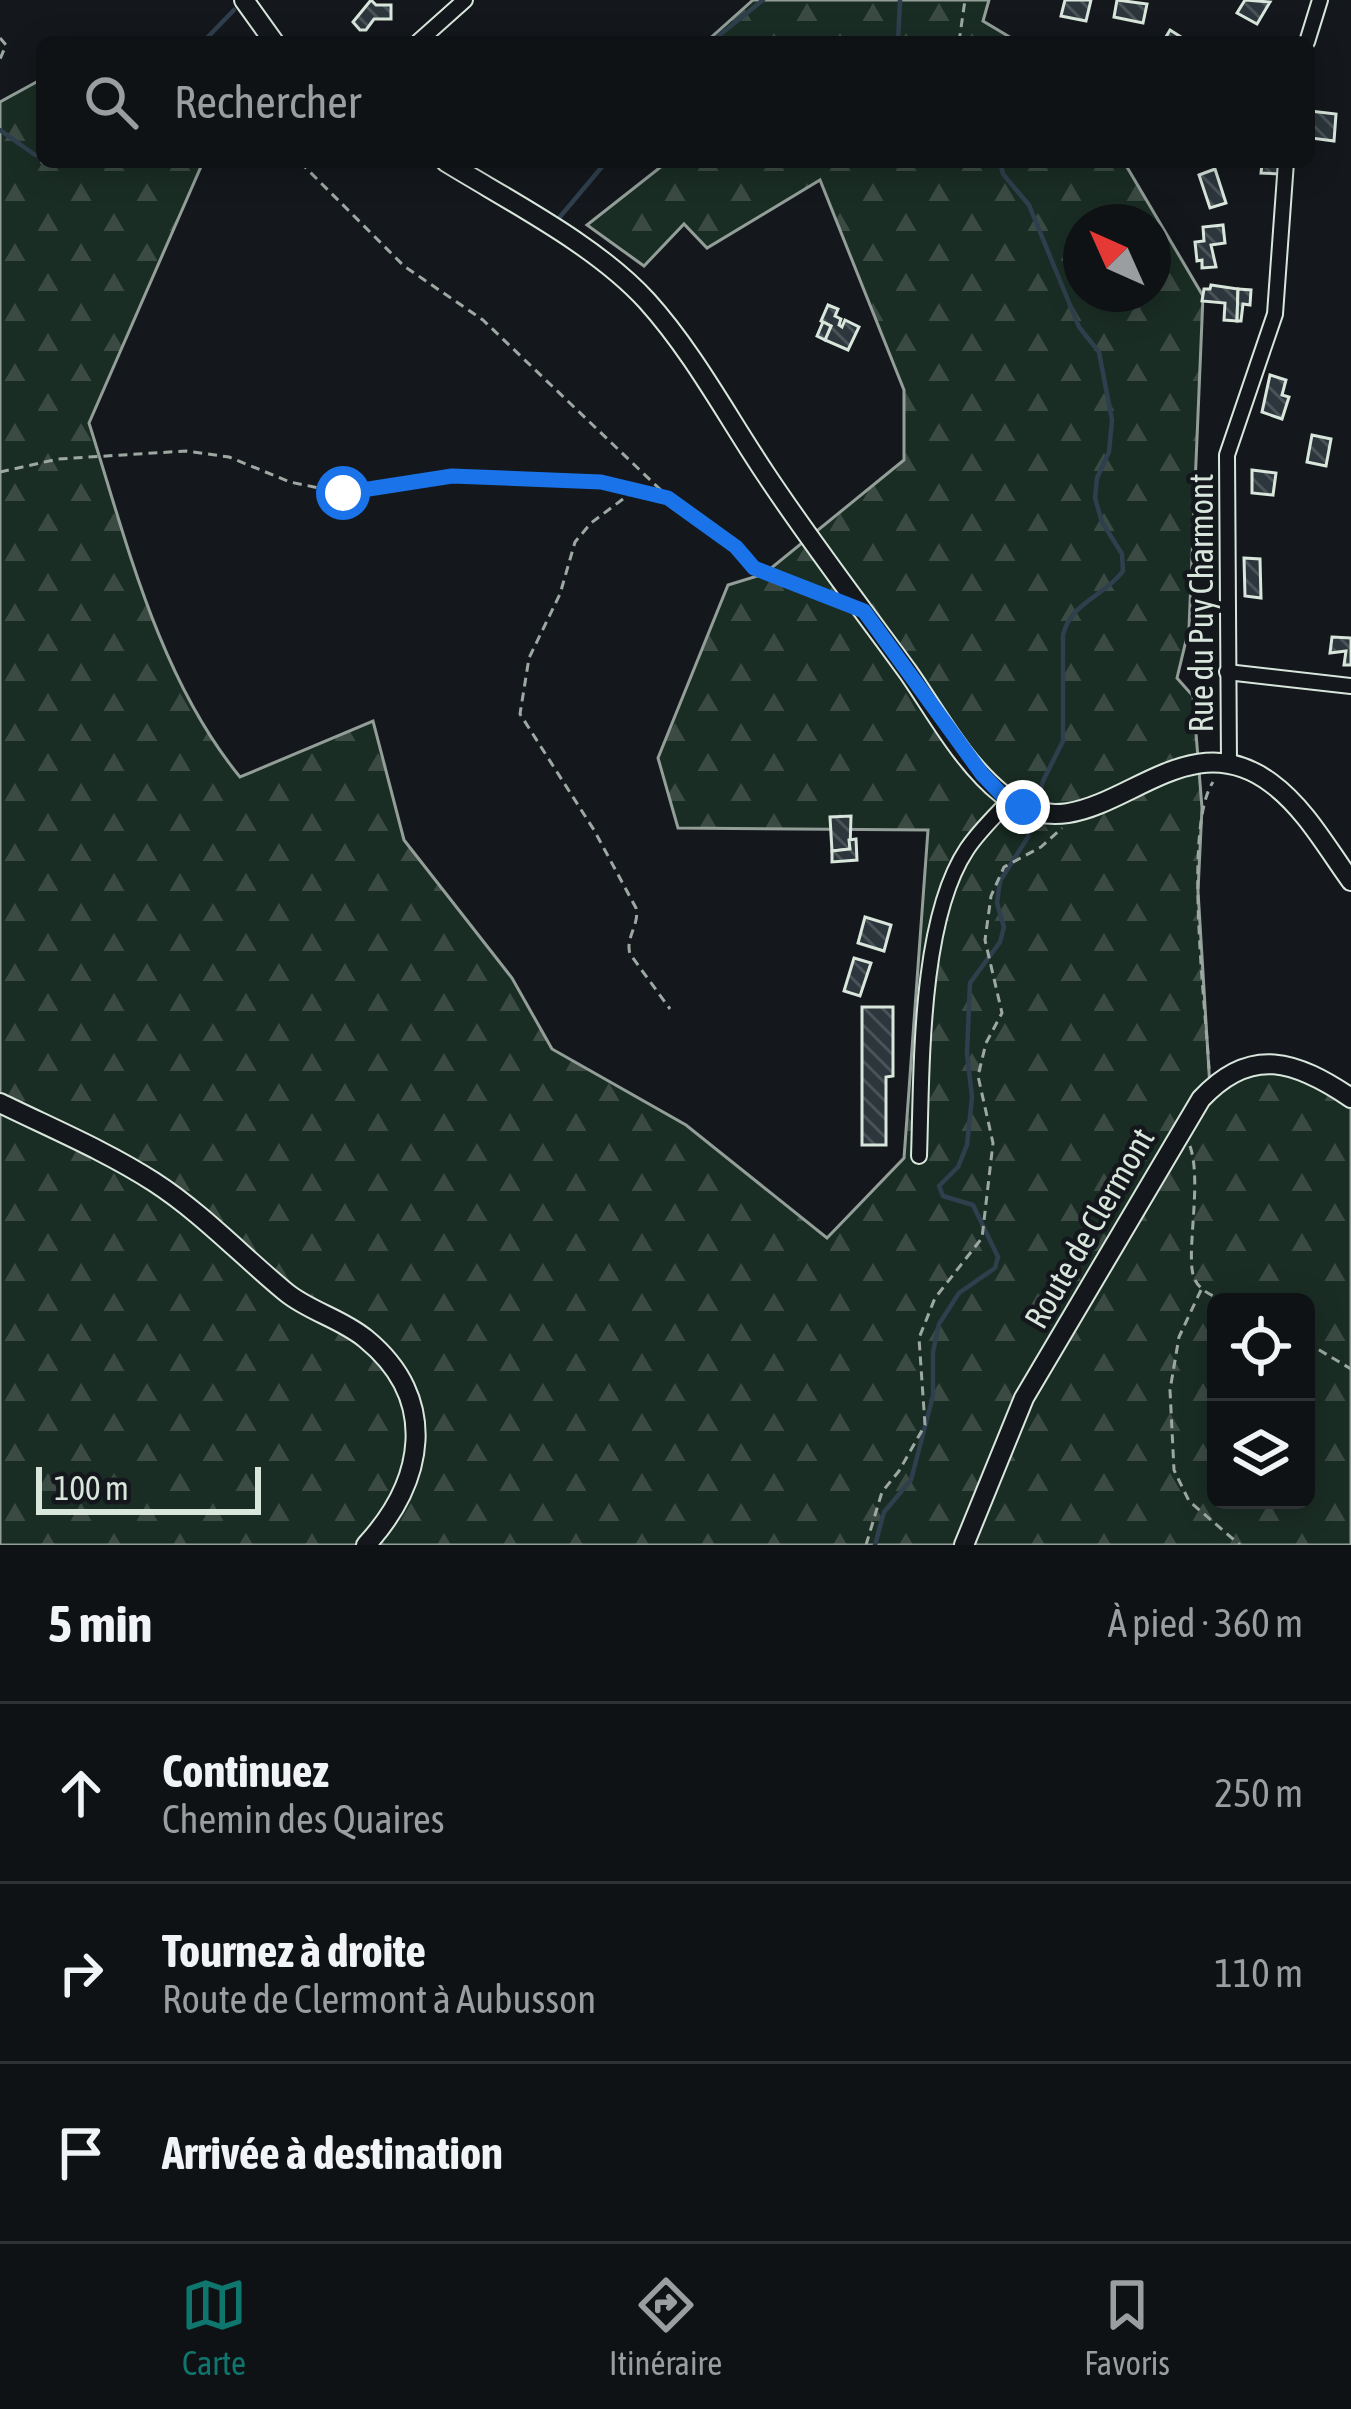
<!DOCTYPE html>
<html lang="fr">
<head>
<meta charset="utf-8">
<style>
	:root { --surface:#0f1215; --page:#1d2022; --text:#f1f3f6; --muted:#9b9ea0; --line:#2f3234; --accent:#0f766e }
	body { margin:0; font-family:"Asap Condensed",sans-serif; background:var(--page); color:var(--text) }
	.controls { position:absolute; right:36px; bottom:36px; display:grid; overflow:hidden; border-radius:18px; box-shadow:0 6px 30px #0003 }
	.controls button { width:108px; height:108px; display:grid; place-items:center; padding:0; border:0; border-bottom:3px solid var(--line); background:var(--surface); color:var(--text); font:60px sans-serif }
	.compass { position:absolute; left:1063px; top:204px; width:108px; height:108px; border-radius:50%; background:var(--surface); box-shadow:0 6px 30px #0003; rotate:315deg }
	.scale { position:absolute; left:36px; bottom:30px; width:225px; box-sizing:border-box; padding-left:12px; border:6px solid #d8e6dc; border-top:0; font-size:33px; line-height:42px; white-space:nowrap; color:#d8e6dc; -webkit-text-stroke:9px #14181c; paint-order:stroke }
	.stop { position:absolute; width:36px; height:36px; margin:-27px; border:9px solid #1a73e8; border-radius:50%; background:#fff }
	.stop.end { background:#1a73e8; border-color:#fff; box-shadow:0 3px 12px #0008 }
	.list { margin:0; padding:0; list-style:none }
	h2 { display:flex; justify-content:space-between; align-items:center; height:156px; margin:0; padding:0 48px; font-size:51px }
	h2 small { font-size:39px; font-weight:400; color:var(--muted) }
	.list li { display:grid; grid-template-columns:78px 1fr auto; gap:36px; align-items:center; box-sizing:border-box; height:180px; padding:0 48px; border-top:3px solid var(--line) }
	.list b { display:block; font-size:45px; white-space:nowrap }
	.list p { margin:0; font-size:39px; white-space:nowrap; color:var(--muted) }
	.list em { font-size:39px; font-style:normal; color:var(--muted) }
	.icon { flex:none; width:66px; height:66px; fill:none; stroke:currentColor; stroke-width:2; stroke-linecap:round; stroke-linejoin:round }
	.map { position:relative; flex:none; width:1351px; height:1545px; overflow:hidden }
	.search { position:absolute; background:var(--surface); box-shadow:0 6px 30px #0003; left:36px; right:36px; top:36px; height:132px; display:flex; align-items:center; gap:30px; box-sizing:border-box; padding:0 42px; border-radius:18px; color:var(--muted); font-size:45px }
	.sheet { height:696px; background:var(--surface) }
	nav { display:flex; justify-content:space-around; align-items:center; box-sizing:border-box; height:168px; border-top:3px solid var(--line); background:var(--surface); font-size:33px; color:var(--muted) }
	nav a { display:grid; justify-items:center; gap:6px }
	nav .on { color:var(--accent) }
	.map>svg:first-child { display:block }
</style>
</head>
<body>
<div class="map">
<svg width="1351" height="1545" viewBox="0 0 1351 1545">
	<defs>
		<pattern id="forest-firs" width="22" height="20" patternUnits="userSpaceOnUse" patternTransform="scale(3)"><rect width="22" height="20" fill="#1a2d24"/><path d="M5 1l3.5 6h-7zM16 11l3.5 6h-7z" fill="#3b4b43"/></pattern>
		<pattern id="building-back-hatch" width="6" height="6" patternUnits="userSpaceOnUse" patternTransform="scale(3)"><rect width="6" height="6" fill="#2c363c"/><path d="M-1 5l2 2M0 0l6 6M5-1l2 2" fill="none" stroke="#4a5358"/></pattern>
	</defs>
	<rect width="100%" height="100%" fill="#14181c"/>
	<g fill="url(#forest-firs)" stroke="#939e99" stroke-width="3" fill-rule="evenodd">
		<path d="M753,0H989L983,21L1018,42H706Z"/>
		<path d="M42,79V162H203L89,423C127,543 159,678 240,777L373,721L404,840L512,978L552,1049L686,1125L827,1238L904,1158L928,830L678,828L658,758L728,585L764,574L904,460V390L820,180L707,248L684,224L644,266L587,225L667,162H1124L1203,296L1189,628L1177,678L1193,696L1202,808L1198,891L1210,1088L1284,1063L1351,1104V1545H0V102ZM1081,222H1153V294H1081ZM1216,1302H1306V1500H1216Z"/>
	</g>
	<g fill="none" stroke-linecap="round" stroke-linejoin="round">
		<g stroke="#2f3f4d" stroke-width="4.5">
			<path d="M203,42L234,10"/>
			<path d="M711,42L763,0"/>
			<path d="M898,42L900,0"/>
			<path d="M0,130L35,155L42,154"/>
			<path d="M1000,162L1003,174L1029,205L1079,327L1099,352L1112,420L1109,452L1097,478L1095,498L1102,522L1122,554L1123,571C1104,597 1071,602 1063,635V741L1043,781L1036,806"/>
			<path d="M554,224L606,162"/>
			<path d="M875,1545L884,1512L911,1480L933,1396V1352L939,1324L959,1293L995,1268L998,1257L973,1205L943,1196L939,1186L958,1167L967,1145L972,1097L967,1054L970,983L1000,942L1004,927L997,903L1000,881L1028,837L1033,817"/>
		</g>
	</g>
	<g fill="url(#building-back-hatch)" stroke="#d8e6dc" stroke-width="3">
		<path d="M371,0L376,5H391V19H374L366,30H360L353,22Z"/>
		<path d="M1065,0H1091L1086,21L1061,16Z"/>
		<path d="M1117,0L1147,4L1143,23L1114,17Z"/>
		<path d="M1245,0L1270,2L1257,24L1237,13Z"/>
		<path d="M1170,30L1189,42H1163Z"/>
		<path d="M1310,111L1336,114L1334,141L1311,138Z"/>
		<path d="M1262,164L1280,165L1279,174L1261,173Z"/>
		<path d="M1215,169L1226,203L1210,208L1199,175Z"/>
		<path d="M1223,225L1225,243L1211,245L1216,267L1202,268V260L1197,261L1195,242L1204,241L1203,227Z"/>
		<path d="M1211,285L1238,289L1237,321L1224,320L1225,303L1202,301L1204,289H1210Z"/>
		<path d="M1238,289L1251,290L1250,305L1243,304L1241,321H1237Z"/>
		<path d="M828,305L838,309L835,316L841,319L839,325L842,327L845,320L859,327L848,350L825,340L831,326L821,321Z"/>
		<path d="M823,322L831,326L825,340L817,336Z"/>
		<path d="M1270,375L1286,380L1282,395L1289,397L1282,419L1262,412Z"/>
		<path d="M1312,435L1331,439L1326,466L1307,462Z"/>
		<path d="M1252,470L1276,473L1273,495L1252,493Z"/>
		<path d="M1244,558L1260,559L1261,598L1245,596Z"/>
		<path d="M1332,637L1351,638V665H1344L1346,651L1330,653Z"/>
		<path d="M851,816L850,849L832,851L830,817Z"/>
		<path d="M856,839L857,860L832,862V851L850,849L849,840Z"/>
		<path d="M865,917L891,925L884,951L858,943Z"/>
		<path d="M854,958L871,963L860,996L844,991Z"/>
		<path d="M862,1007H893V1076L886,1077V1145H862Z"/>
	</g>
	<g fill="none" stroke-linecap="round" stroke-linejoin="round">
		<g stroke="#d8e6dc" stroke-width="18">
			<g id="street">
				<path d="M418,42L465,0"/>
				<path d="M1307,42L1320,0"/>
				<path d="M1227,672L1351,686"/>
				<path d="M1229,764L1227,455L1275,314L1286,162"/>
				<path d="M919,1156C922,1070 919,921 967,849C979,831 995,816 1010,800"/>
			</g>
		</g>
		<g stroke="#d8e6dc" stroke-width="22">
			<g id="secondary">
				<path d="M244,0L274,42"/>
				<path d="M446,162C511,202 596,245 647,301C693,352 727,416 765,473C810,541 860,606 908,672C936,712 963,763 1002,794C1093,868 1171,708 1271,783C1305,808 1327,848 1351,881"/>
				<path d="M0,1103C51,1128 106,1151 154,1182C202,1213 243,1257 287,1293C311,1312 342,1319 366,1339C439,1399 425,1481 366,1545"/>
				<path d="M964,1545L1024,1398L1201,1099C1251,1045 1296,1061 1351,1098"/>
			</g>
		</g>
		<g stroke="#9da8a2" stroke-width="3" stroke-dasharray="9 6" stroke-linecap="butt">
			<path d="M0,38L6,45L0,59"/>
			<path d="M959,42L965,0"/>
			<path d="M300,162L404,266L483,320L667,496"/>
			<path d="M0,472L58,459L186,451L229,457L290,482L343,493L452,476L629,487L668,498L737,547L754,568L836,601"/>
			<path d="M635,490L591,523L575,542L560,594L529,658L520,714L594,830L636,908C640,925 625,937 630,954L670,1009"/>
			<path d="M1209,1069C1206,1010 1183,827 1213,782"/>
			<path d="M1190,1146C1203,1184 1184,1259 1195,1280C1201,1292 1214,1296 1226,1302"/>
			<path d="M1201,1290L1179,1337L1170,1390L1174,1470L1189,1501L1240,1545"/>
			<path d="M1306,1342L1351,1369"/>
			<path d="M866,1545L882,1492L899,1471L925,1425L919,1338L935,1298L982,1238L993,1143L978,1076L986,1043L1002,1013L985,940L991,896L1004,867L1041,847L1062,828"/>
		</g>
		<use href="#street" stroke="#14181c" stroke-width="14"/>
		<use href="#secondary" stroke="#14181c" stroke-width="18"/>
	</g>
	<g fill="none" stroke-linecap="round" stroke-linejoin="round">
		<path stroke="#1a73e8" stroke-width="15" d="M343,493L452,476L601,482L668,498L736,547L754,568L864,611L982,774L1002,795L1023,807"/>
	</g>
	<g text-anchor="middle" stroke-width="9" stroke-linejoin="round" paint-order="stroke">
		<g font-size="33" fill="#d8e6dc" stroke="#14181c">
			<text transform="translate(1201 603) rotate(-90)" y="12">Rue du Puy Charmont</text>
			<text transform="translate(1089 1228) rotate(-60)" y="12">Route de Clermont</text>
		</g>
	</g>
</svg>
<div class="controls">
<button><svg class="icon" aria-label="locate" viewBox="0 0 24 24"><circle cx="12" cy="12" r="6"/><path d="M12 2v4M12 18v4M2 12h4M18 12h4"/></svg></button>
<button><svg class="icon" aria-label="layers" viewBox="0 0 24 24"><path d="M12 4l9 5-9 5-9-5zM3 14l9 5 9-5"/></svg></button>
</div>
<svg class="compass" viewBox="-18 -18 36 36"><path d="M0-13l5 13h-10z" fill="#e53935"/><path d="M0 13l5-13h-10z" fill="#9b9ea0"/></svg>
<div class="scale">100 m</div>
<div class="stop" style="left:343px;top:493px"></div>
<div class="stop end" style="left:1023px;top:807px"></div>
<div class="search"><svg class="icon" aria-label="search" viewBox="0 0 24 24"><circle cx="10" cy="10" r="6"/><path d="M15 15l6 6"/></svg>Rechercher</div>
</div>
<section class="sheet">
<h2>5 min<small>À pied · 360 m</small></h2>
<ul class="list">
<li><svg class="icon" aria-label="ahead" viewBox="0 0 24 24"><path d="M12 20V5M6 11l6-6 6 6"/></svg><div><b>Continuez</b><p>Chemin des Quaires</p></div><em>250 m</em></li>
<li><svg class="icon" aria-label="right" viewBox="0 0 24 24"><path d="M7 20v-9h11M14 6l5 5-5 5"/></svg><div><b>Tournez à droite</b><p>Route de Clermont à Aubusson</p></div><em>110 m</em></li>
<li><svg class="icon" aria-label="arrive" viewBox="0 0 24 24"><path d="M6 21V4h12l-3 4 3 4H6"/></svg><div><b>Arrivée à destination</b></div></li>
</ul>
</section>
<nav>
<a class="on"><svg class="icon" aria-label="map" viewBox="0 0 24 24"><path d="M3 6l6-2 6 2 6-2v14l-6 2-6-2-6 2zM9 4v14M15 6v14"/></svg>Carte</a>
<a><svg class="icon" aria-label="directions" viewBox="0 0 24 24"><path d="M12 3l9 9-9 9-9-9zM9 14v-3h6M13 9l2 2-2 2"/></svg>Itinéraire</a>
<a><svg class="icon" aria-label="saved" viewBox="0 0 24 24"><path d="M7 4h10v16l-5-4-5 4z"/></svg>Favoris</a>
</nav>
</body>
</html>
